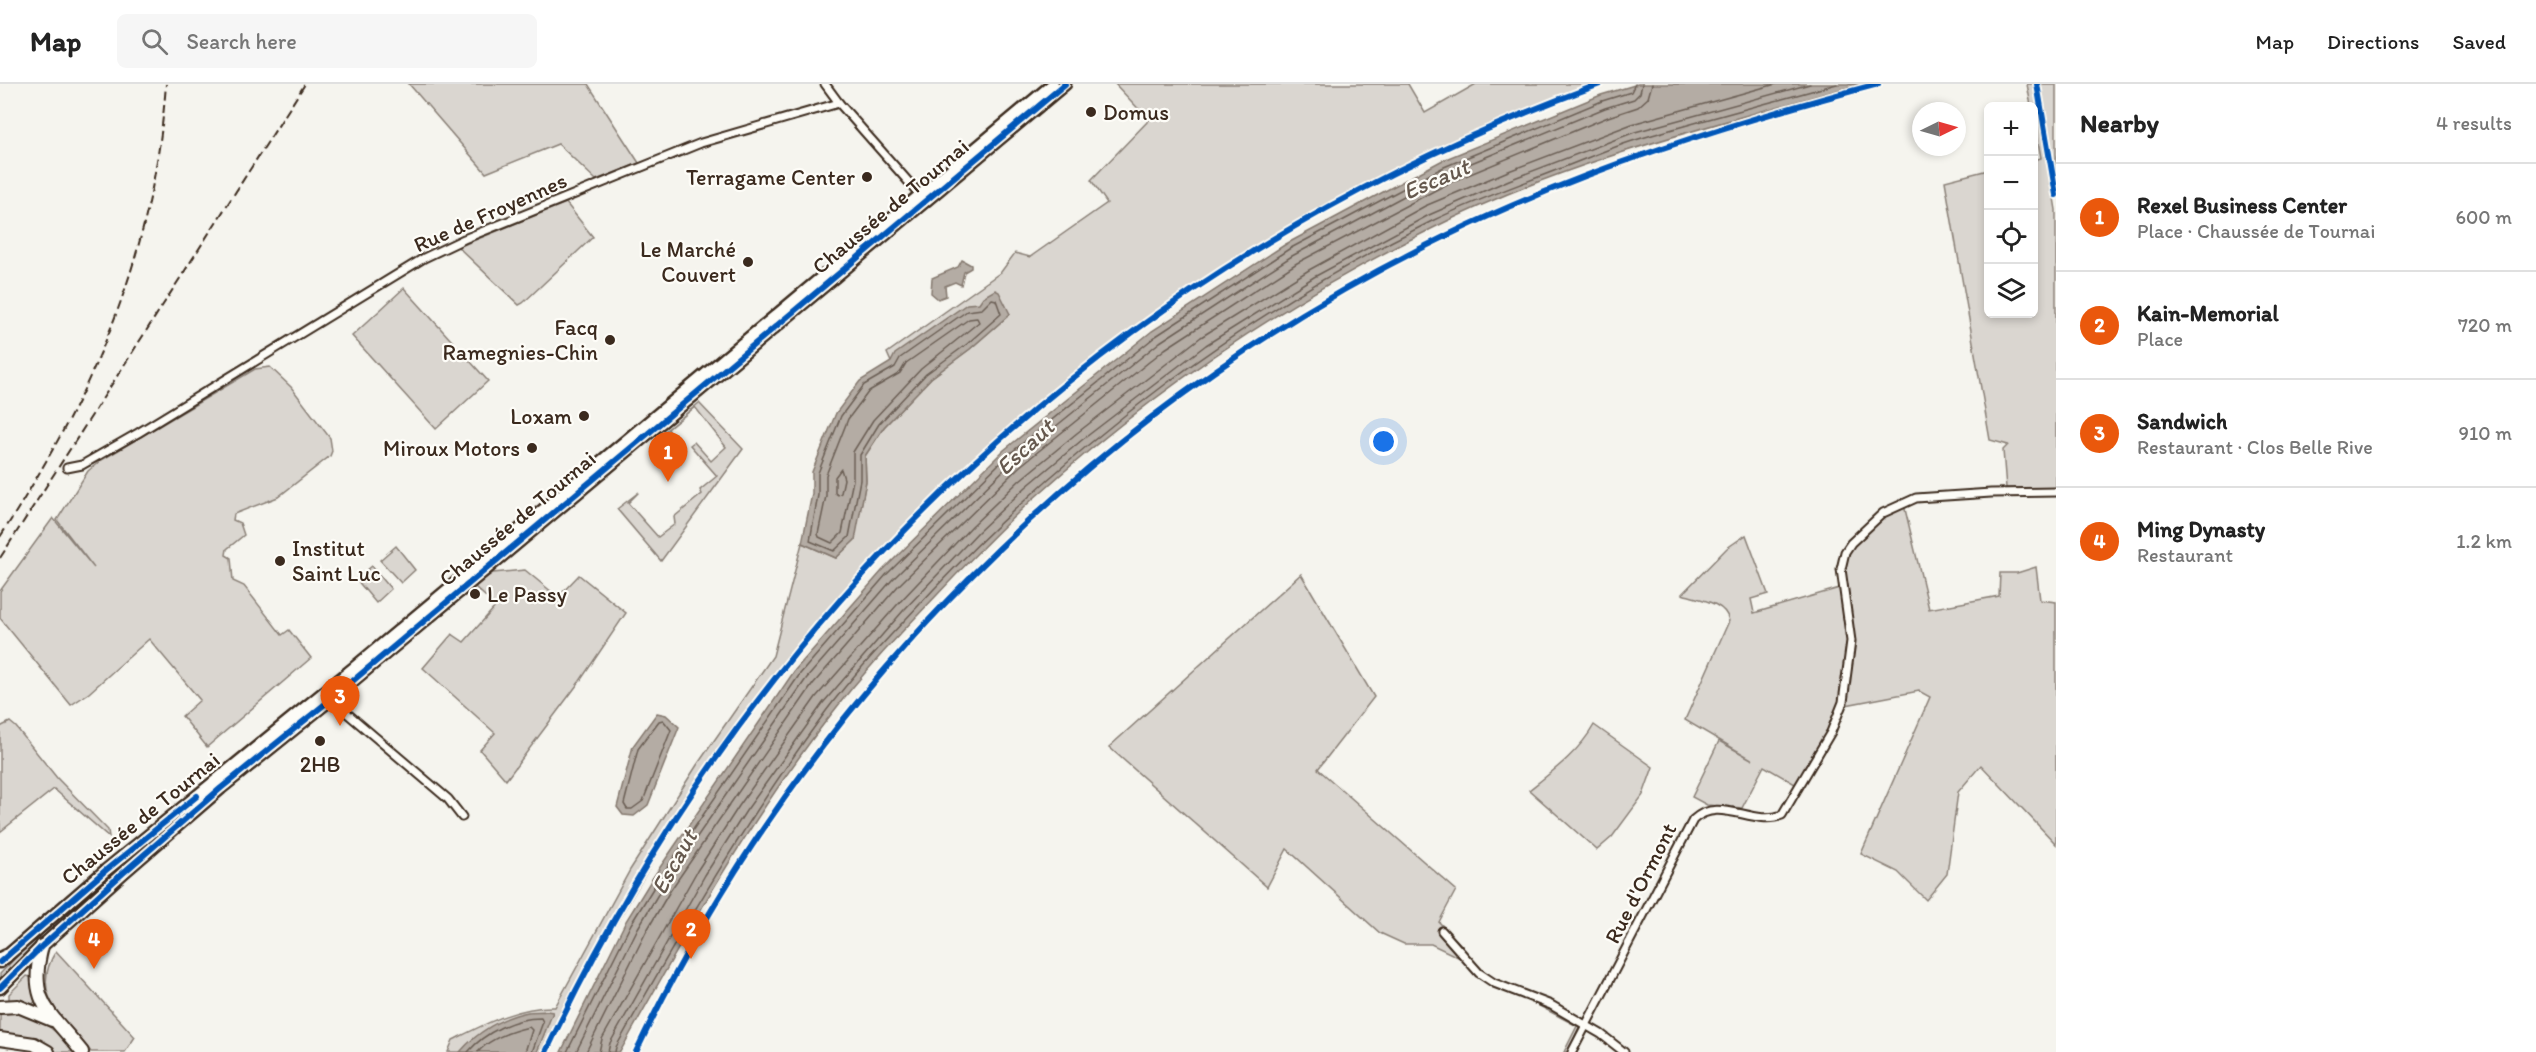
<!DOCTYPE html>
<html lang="en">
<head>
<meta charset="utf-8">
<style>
	:root { --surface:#fff; --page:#f6f6f6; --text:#222; --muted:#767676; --line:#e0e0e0; --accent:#ea580c }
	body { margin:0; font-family:Itim,sans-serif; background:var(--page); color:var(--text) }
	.controls { position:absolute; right:18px; top:18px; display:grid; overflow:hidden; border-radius:9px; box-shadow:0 3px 9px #0003 }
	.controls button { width:54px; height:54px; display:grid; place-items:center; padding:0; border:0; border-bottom:2px solid var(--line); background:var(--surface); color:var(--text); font:30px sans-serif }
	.compass { position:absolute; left:1912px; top:18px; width:54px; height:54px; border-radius:50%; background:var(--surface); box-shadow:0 3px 9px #0003; rotate:85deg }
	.you { position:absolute; left:1384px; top:358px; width:21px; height:21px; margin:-15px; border:4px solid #fff; border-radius:50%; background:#1a73e8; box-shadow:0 0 0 9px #1a73e833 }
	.badge { display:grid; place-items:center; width:39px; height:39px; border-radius:50%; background:var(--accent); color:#fff; font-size:20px; font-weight:700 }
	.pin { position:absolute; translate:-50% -50px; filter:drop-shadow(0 2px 3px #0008) }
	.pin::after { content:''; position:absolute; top:32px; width:21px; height:18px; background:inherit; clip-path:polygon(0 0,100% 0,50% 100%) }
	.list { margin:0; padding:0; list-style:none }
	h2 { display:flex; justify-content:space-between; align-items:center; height:78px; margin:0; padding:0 24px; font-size:26px }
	h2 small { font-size:20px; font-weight:400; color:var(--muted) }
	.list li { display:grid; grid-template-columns:39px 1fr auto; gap:18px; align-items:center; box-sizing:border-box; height:108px; padding:0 24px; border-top:2px solid var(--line) }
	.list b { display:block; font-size:22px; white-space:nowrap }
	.list p { margin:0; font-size:20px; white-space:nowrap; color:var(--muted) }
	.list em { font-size:20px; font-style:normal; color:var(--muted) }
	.icon { flex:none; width:33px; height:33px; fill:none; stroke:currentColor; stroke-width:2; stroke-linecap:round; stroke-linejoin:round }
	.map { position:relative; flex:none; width:2056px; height:968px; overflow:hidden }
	header { display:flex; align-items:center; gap:36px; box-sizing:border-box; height:84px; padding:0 30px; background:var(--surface); border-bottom:2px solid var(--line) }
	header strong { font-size:28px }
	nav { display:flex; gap:33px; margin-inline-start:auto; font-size:21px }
	.search { width:420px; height:54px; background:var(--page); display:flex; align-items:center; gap:15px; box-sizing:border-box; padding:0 21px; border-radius:9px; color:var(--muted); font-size:22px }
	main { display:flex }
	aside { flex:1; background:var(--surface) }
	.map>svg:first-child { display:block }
</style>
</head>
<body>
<header>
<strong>Map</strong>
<div class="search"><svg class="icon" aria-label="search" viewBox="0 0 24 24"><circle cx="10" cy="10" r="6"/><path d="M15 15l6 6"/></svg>Search here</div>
<nav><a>Map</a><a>Directions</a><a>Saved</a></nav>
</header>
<main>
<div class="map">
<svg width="2056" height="968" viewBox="0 0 2056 968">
	<rect width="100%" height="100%" fill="#f5f4ee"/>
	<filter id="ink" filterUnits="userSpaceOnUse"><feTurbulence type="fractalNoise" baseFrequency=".0167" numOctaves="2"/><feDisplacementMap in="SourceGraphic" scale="12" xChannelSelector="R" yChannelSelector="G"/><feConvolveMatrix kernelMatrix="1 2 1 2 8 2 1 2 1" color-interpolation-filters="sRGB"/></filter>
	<g filter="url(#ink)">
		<g fill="#dad6d0" stroke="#8a8077" stroke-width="1.5">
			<path d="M409,0H588L639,79L596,96L558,60L486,89Z"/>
			<path d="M1115,0H1408L1425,29L1476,0H1592L1491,39L1426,69L1268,157L1155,233L995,361L880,467L833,518L705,689L567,924L547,968H448L453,956C485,940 518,922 555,923L630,786L697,681L773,572L802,459L836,474L854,456L866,397L865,372L884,343L931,294L970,265L1010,230C1001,227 987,219 978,220C956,222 910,263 891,278L887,269L1001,188L1015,169L1030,173L1107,119L1091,96L1149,36Z"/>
			<path d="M2027,0H2035L2056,126V405L2006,404L2003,366L2008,361L1990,356L1945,97L1988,86V230H2034V76L2041,74L2034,35V22H2031Z"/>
			<path d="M2039,0H2056V97Z"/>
			<path d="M566,119L593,153L523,219L519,221L458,163Z"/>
			<path d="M404,204L488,297L436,345L352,252Z"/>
			<path d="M270,283L291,303L330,354L332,367L330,372L278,413L234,430L233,436L240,439L244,451L227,465L226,471L231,474L233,497L244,502L282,551L289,546L311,574L207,663L182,632L200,616L149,555L89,609L71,621L0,534V507L53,434L94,484L57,436L88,387L100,377L255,285Z"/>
			<path d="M699,319L743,365L661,477L617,425L639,408L628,419L658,453L675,440L674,433L702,410L700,406L717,392L690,361L694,358L711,377L726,363L695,323L668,345L671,350L668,351L665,347Z"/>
			<path d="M1904,421L1929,525L1999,512L2000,489H2017L2036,483L2040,516L2056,518V760L1981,681L1958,708L1947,790L1926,816L1898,788L1861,770L1930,613L1919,607L1846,621L1800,703L1764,682L1742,724L1707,721L1692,713L1719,657L1753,676L1685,636L1729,537C1726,518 1698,515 1682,510L1727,464L1746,451L1768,510L1751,515L1754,529L1843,503L1851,548L1848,609C1850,590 1856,569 1854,550C1852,529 1843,507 1844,486C1846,456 1880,434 1904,421Z"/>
			<path d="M396,462L415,486L401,499L380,476Z"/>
			<path d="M372,482L391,505L376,519L356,495Z"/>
			<path d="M525,486L558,513L579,491L626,529L580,597L506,696L480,666L495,649L423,584L452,550L464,558L496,522L474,502L493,489Z"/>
			<path d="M1301,490L1374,613L1318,685L1456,806L1439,838L1463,863L1458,873L1431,860H1404L1380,849L1287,765L1267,803L1109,663Z"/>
			<path d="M10,638L16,643L57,694L108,746L109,753L54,705L0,748V643Z"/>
			<path d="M1594,641L1653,683L1643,711L1612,753L1597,766L1529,706C1553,687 1579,668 1594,641Z"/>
			<path d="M41,853L44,856L0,901V890L22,867Z"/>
			<path d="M56,867L135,953L125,968H91C66,935 28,912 56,867Z"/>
			<path d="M27,892L33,894L37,915L31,922L9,917V910Z"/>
			<path d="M1530,913L1580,941L1568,968H1564L1577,942L1528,916Z"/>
			<path d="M0,926C36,927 53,943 75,968H56L39,959L0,951Z"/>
		</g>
		<g fill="#b4aca4" stroke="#84786e" stroke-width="1.5">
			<path d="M1638,0H1859C1715,41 1568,76 1433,144C1290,215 1154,306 1034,414C1000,445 968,478 936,512C901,549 864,587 833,628C750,734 685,851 620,968H561L626,837L652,795L795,586L882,487L1004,366L1152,247L1286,160L1441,77L1601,11Z"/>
			<path d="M962,176L971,181V184L964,188L961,201L955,198L945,202L946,212L938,215L931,209L932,194L958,183Z"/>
			<path d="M995,206L999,208L1010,230L970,265L931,294L884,343L865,372L866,397L855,456L836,474L802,459L812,410V388L836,329L860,297L891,278L895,270L967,220L979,219L983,213Z"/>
			<path d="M657,629L666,631L679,643L648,721L634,732L623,731L617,723L633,662Z"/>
			<path d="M547,927L553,928L537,968H460C477,948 502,933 528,928C534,927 541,928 547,927Z"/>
		</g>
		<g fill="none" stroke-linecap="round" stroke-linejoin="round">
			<g stroke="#6b5e54" stroke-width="1.5">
				<path d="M992,215L996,216L1001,230L967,260L926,290L879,340L860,371V396L849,453L834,467L810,457L818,411V389L841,332L864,301L895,283L900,274L967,227L982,225Z"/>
				<path d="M969,235L977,234L979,238L921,285L873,336L853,368V396L842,449L832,459L819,453L818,450L826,412V391L848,335L869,307L900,289L906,279Z"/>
				<path d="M841,385L844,395L841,409L838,411L835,409V393Z"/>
				<path d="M663,636L671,646L643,717L632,725H627L624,720L638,665L659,637Z"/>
				<path d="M468,968C485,948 514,934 541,934L543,938L532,968"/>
				<path d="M478,968C490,954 512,947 529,943L532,946L525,968"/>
				<path d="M567,968L631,840L657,798L800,590L886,491L1008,371L1156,252L1289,165L1444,83L1602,17L1631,8L1635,0"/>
				<path d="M576,968L638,844L663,802L806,595L892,496L1013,377L1160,258L1292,172L1447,89L1605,24L1634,15L1640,9L1642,0"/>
				<path d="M586,968L646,848L670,807L813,600L898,502L1019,383L1165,265L1297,179L1451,98L1608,33L1638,23L1648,14L1652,0"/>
				<path d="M599,968L602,955L697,787L739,722L816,613L897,521L972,442L1020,396L1077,349L1201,253L1309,186L1425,122L1506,88L1632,40L1776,0"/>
				<path d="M608,968L610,959L705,791L746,727L823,619L903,527L978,448L1026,403L1082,356L1206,261L1314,193L1429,131L1509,96L1635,48L1810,0"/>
				<path d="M615,968L616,963C681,847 747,734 826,627C858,584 897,545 933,506C1076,356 1245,229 1432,137C1473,117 1516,102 1559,85C1586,75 1614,62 1642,54C1707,35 1772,18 1837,0"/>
			</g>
			<g stroke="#3b2a1e" stroke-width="11">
				<g id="minor">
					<path d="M825,0L839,19"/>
					<path d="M67,384L82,381L138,349L424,174L464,155L701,59L839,19L921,112"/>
					<path d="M328,613L448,715L462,733"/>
					<path d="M1442,847L1479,889L1494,899L1551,921L1601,950L1624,968"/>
					<path d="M1572,968L1693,736C1719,711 1753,743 1782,731L1831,648L1843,618L1851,557L1841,485L1845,468L1851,459L1883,429L1916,414L1991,409L2056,408"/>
				</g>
			</g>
			<g stroke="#3b2a1e" stroke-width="15">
				<g id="primary">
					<path d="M0,878L106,786L355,583L1053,0"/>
					<path d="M0,904L42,862L123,789L221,704L330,616L1065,0"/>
				</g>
			</g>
			<g stroke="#3b2a1e" stroke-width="16">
				<g id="motorway">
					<path d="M42,862C27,919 51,928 82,968"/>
					<path d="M0,875L6,872"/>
					<path d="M0,923L18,922L52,936"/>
					<path d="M0,955L34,960L48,968"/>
				</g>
			</g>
			<use href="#minor" stroke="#fdfcf7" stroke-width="7"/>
			<use href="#primary" stroke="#fdfcf7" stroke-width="10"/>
			<use href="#motorway" stroke="#fdfcf7" stroke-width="12"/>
			<g stroke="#3b2a1e" stroke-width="2" stroke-dasharray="9 4.5" stroke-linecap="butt">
				<path d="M0,453C94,307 153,175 166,0"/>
				<path d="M0,474L305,0"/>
			</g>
			<g stroke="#fdfcf7" stroke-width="10">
				<g id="cycleway">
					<path d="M2037,0L2056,111"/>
					<path d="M0,878L106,786L197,712"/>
					<path d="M0,904L42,862L123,789L221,704L330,616L1065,0"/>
					<path d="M546,968C761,511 1125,173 1600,0"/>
					<path d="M636,968C803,615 1095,322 1446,152C1584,85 1730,39 1878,0"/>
				</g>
			</g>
			<use href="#cycleway" stroke="#0057b8" stroke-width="6"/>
		</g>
	</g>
	<g fill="#3b2a1e" stroke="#fdfcf7" stroke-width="2">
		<circle cx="1091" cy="28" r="6"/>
		<circle cx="867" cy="93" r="6"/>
		<circle cx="748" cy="178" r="6"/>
		<circle cx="610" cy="256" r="6"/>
		<circle cx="584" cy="332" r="6"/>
		<circle cx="532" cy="364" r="6"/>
		<circle cx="280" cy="477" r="6"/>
		<circle cx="475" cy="510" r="6"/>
		<circle cx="320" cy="657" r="6"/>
	</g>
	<g text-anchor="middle" stroke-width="4.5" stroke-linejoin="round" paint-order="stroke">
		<g font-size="22" fill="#3b2a1e" stroke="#fdfcf7" text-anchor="end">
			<text x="1103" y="36" text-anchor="start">Domus</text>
			<text x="855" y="101">Terragame Center</text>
			<text x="736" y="173">Le Marché<tspan x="736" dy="25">Couvert</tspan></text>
			<text x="598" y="251">Facq<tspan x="598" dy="25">Ramegnies-Chin</tspan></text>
			<text x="572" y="340">Loxam</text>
			<text x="520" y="372">Miroux Motors</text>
			<text x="292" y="472" text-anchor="start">Institut<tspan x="292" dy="25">Saint Luc</tspan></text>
			<text x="487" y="518" text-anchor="start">Le Passy</text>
			<text x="320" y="688" text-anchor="middle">2HB</text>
		</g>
		<g font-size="22" fill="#3b2a1e" stroke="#fdfcf7">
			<text transform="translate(890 122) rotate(-40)" y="8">Chaussée de Tournai</text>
			<text transform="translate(490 128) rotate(-24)" y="8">Rue de Froyennes</text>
			<text transform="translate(517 434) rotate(-40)" y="8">Chaussée de Tournai</text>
			<text transform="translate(140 734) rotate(-39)" y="8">Chaussée de Tournai</text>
			<text transform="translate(1640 799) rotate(-63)" y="8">Rue d'Ormont</text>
		</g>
		<g font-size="24" font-style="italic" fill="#65584d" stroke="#fdfcf7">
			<text transform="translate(1436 95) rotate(-23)" y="8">Escaut</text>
			<text transform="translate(1025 363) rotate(-43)" y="8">Escaut</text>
			<text transform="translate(674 778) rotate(-61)" y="8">Escaut</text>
		</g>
	</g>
</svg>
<div class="controls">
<button>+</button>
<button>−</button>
<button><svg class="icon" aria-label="locate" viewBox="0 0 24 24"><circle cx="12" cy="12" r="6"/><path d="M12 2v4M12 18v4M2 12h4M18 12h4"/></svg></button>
<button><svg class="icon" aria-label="layers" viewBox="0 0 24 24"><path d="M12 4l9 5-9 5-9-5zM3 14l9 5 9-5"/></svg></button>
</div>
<svg class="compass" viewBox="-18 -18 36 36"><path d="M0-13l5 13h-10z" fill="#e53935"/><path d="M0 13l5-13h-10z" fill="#767676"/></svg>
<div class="you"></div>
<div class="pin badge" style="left:668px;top:398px">1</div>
<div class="pin badge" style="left:691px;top:875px">2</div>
<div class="pin badge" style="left:340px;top:642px">3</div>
<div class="pin badge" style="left:94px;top:885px">4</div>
</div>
<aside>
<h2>Nearby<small>4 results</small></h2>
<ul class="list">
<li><span class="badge">1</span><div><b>Rexel Business Center</b><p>Place · Chaussée de Tournai</p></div><em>600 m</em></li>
<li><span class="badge">2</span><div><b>Kain-Memorial</b><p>Place</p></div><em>720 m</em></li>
<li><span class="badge">3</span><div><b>Sandwich</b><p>Restaurant · Clos Belle Rive</p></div><em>910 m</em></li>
<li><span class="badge">4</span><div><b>Ming Dynasty</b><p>Restaurant</p></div><em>1.2 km</em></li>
</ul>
</aside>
</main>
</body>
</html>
